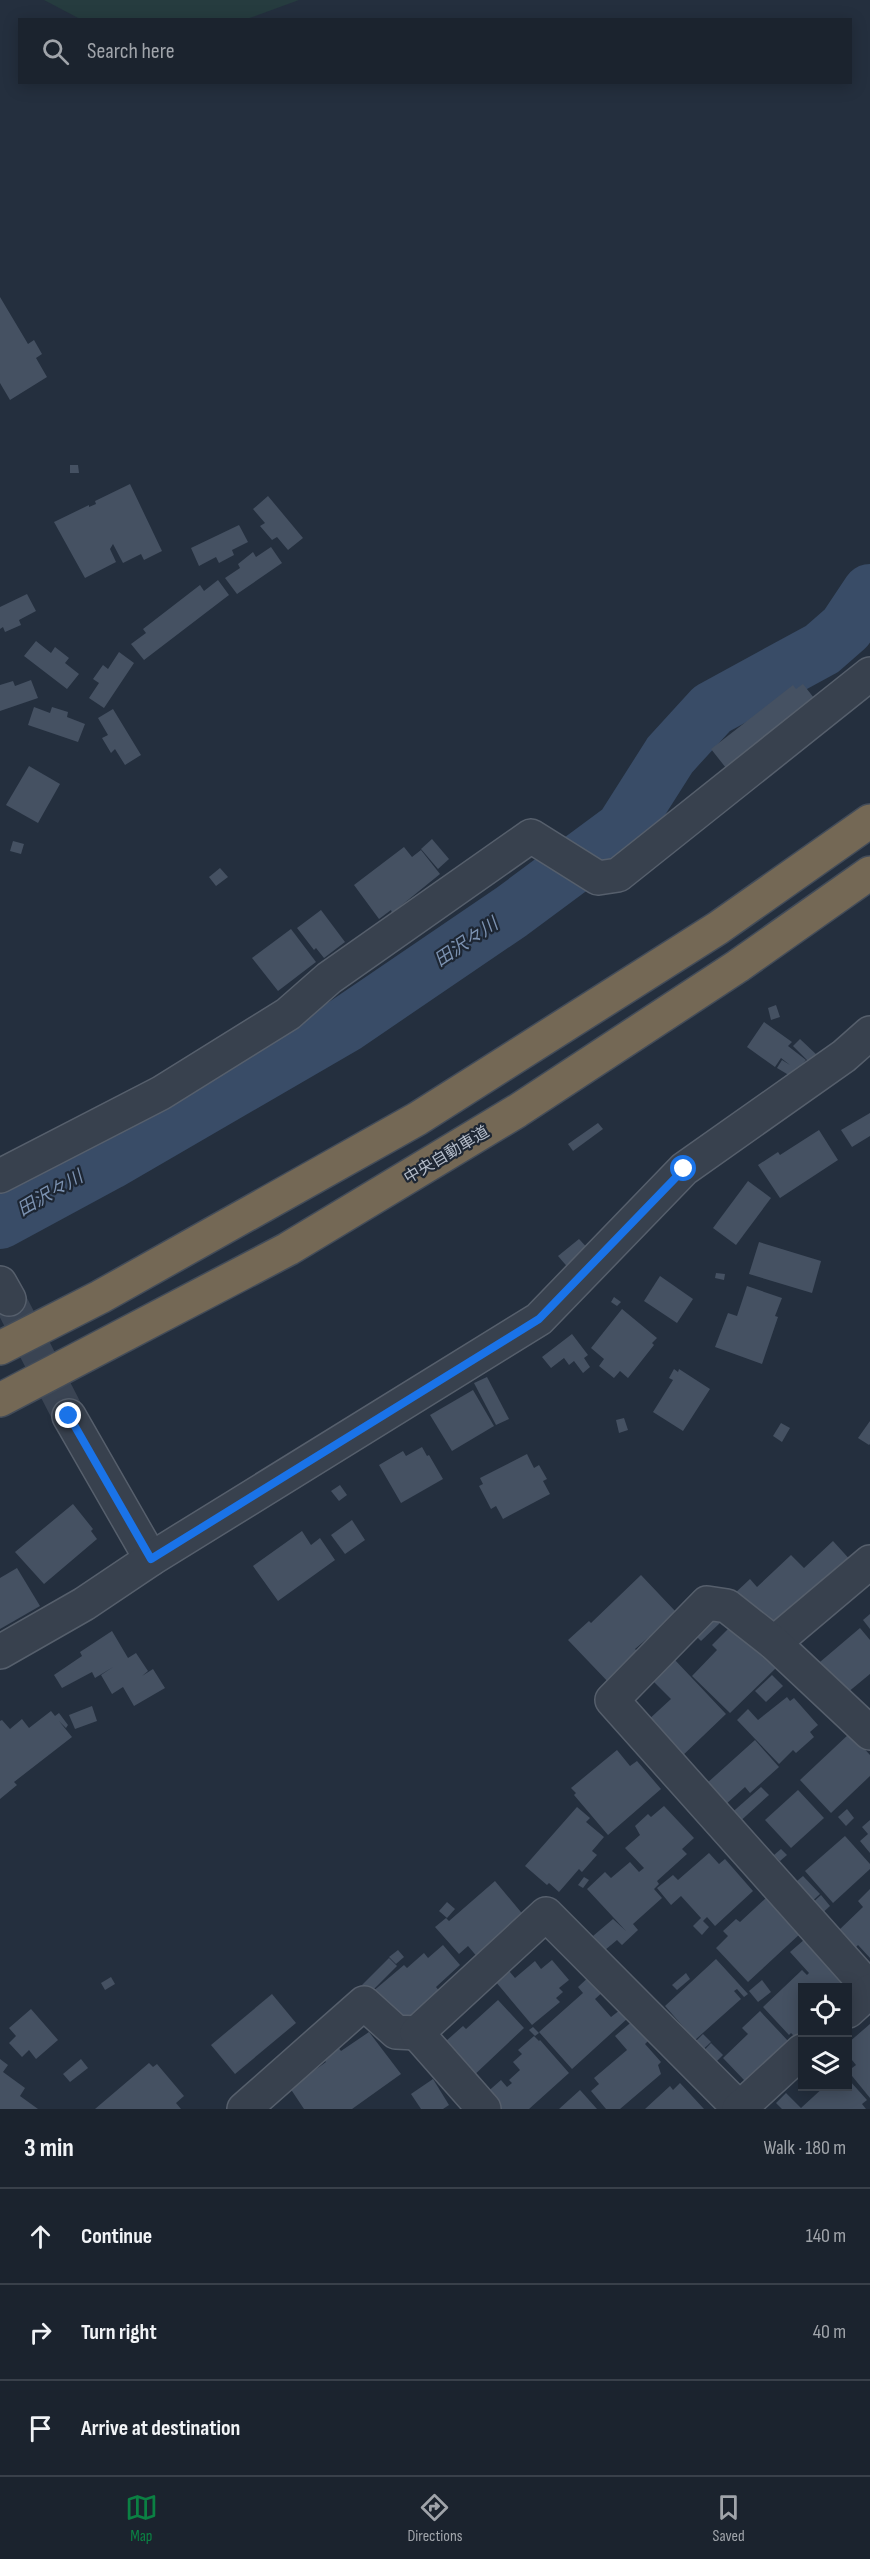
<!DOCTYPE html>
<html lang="en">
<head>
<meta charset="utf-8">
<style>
	:root { --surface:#1b232e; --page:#282f3a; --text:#f1f3f6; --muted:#a0a4aa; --line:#39404a; --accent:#0b8043 }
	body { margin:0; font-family:"Sofia Sans Condensed","Noto Sans JP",sans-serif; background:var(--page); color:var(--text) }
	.controls { position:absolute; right:18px; bottom:18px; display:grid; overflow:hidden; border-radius:0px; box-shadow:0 3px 15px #0003 }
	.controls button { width:54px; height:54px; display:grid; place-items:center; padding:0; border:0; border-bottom:2px solid var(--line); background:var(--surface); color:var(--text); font:30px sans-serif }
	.stop { position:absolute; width:18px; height:18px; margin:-14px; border:4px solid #1a73e8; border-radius:50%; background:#fff }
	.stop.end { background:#1a73e8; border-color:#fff; box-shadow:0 2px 6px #0008 }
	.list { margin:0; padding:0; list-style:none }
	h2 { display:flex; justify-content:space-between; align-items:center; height:78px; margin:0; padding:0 24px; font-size:26px }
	h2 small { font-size:20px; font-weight:400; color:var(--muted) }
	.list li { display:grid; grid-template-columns:39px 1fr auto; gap:18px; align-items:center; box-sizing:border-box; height:96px; padding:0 24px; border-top:2px solid var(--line) }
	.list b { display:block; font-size:22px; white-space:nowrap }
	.list em { font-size:20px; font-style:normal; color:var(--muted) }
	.icon { flex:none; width:33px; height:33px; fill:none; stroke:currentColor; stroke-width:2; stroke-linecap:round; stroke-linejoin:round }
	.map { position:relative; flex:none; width:870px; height:2109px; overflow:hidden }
	.search { position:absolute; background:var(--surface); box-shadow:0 3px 15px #0003; left:18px; right:18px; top:18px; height:66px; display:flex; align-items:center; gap:15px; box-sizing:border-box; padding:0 21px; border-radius:0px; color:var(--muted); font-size:22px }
	.sheet { height:366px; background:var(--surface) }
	nav { display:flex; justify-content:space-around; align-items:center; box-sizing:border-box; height:84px; border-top:2px solid var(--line); background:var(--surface); font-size:16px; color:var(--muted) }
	nav a { display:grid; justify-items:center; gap:3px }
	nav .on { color:var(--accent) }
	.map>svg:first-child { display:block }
</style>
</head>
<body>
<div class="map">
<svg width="870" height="2109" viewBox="0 0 870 2109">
	<rect width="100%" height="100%" fill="#242f3e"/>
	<path fill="#263c3f" d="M44,0H299L247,19L82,20Z"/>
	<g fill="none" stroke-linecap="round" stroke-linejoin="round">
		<path stroke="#394c67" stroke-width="56" d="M0,1221L109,1162L345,1025L511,912L623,829L670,755L712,709L822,649L846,628L870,592"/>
	</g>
	<g fill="#455162">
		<path d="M0,297L28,344L34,340L42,354L36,358L47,377L10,400L0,383Z"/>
		<path d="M70,465H78L79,473H70Z"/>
		<path d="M130,484L162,551L144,560L141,554L123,563L113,544L110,549L116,562L85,578L54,522L89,505V507L96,504L95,501Z"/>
		<path d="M268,496L303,538L288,550L277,537L272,540L260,526L265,523L253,509Z"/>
		<path d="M239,525L248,542L232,550L234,555L219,563L216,557L199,566L191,548Z"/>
		<path d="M271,547L282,563L237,594L225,578L240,568L238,564L253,552L256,557Z"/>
		<path d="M218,580L229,595L144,660L131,644L146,633L143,629L200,585L204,591Z"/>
		<path d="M27,594L36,611L19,620L21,625L5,632L3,627L0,629V607Z"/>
		<path d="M36,641L51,653L55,647L69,658L65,663L79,674L67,689L24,656Z"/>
		<path d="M119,652L134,663L104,708L89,698L99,683L93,679L103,665L108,669Z"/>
		<path d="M31,680L38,698L0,711V685L13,681L15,686Z"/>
		<path d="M803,684L814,698L726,768L711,749L793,685L796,689Z"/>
		<path d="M34,707L50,713L52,707L68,712L67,717L85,724L78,742L28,725Z"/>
		<path d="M113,709L141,755L125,765L115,749L111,753L102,738L108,735L98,718Z"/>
		<path d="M29,766L60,784L38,823L6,805Z"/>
		<path d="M432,839L449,859L438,869L421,849Z"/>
		<path d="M13,841L24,844L21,854L10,851Z"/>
		<path d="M404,847L412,857L421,850L440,874L392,913L391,910L379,919L354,885Z"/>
		<path d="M220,868L228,877L216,886L209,877Z"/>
		<path d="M321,910L345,942L324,958L316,948L314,950L297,928Z"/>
		<path d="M291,929L316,962L278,991L252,958Z"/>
		<path d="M776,1005L780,1017L771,1020L768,1008Z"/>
		<path d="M764,1022L792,1042L788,1046L806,1060L792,1077L777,1068L782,1060L790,1065L781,1058L775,1067L747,1047Z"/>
		<path d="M800,1039L818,1056L810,1063L793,1046Z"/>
		<path d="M870,1113V1136L852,1147L841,1130Z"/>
		<path d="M598,1123L603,1129L573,1151L568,1144Z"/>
		<path d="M819,1130L838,1160L780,1198L758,1165L778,1152L780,1155Z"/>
		<path d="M748,1181L771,1198L736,1245L713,1228Z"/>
		<path d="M579,1239L592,1253L571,1271L558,1256Z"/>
		<path d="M759,1242L821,1261L812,1293L749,1274Z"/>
		<path d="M716,1273L725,1274L724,1280L715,1278Z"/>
		<path d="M660,1276L693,1299L677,1323L644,1301Z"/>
		<path d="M747,1286L782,1298L775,1316L778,1317L762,1364L715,1347L728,1313L737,1316Z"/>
		<path d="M614,1297L621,1302L617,1306L611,1302Z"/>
		<path d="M622,1309L657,1338L652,1343L654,1345L628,1378L620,1371L614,1378L599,1366L604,1359L591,1348Z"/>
		<path d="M572,1334L588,1355L584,1358L590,1367L583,1373L574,1361L569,1365L564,1358L551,1368L542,1357Z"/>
		<path d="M674,1369L678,1372L679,1369L710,1389L683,1431L653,1412L673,1380L669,1378Z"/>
		<path d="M487,1377L509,1419L496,1425L474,1383Z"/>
		<path d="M473,1390L494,1426L452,1451L430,1415Z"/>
		<path d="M624,1418L628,1430L619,1433L616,1420Z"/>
		<path d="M870,1421V1444L869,1445L858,1438Z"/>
		<path d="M781,1423L790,1428L782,1442L773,1436Z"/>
		<path d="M422,1447L427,1456L429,1455L443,1479L401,1503L379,1465L403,1451L406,1456Z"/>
		<path d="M527,1454L534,1468L539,1465L547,1479L543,1481L550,1494L503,1519L496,1506L491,1509L479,1486L483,1484L480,1478Z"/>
		<path d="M340,1485L347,1495L339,1501L331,1491Z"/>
		<path d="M73,1504L93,1529L91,1531L97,1539L44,1584L15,1552Z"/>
		<path d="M352,1520L365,1540L345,1554L331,1535Z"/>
		<path d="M302,1531L311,1545L320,1538L335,1560L278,1601L253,1566Z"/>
		<path d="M833,1541L853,1563L772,1630L734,1594L750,1579L757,1587L791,1555L804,1568Z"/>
		<path d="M17,1568L40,1606L0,1629V1578Z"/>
		<path d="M641,1575L676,1612L660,1626L665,1631L653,1642L649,1637L635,1649L641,1655L611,1685L568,1640L589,1621L591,1623Z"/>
		<path d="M870,1614V1629L863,1620Z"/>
		<path d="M711,1615L720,1623L701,1641L693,1633Z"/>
		<path d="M733,1624L778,1666L730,1713L692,1676L717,1650L712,1645Z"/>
		<path d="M860,1628L870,1640V1674L847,1693L820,1662Z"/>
		<path d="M112,1631L128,1658L136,1653L148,1671L142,1676L153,1669L165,1688L134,1706L123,1687L112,1694L101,1675L113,1667L95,1678L92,1672L62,1688L54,1675L82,1656L80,1652Z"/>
		<path d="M674,1659L726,1714L680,1758L646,1722L671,1699L652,1680Z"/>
		<path d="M772,1675L783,1686L766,1702L755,1691Z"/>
		<path d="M787,1697L790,1701L794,1698L818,1725L810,1732L814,1737L796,1753L793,1750L779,1764L737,1720L748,1709L758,1720Z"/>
		<path d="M92,1706L97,1721L75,1729L69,1715Z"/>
		<path d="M51,1711L55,1716L59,1713L68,1725L66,1728L59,1721L72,1737L14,1782L17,1785L0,1799V1721L2,1720L10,1729L22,1719L29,1728Z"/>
		<path d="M850,1733L870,1755V1776L831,1813L800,1780Z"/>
		<path d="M755,1740L779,1767L750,1793L745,1787L725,1805L706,1784Z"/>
		<path d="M617,1750L630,1766L637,1761L661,1789L608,1835L574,1795L576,1793L571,1788Z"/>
		<path d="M761,1787L769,1795L736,1825L728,1816Z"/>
		<path d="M798,1790L824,1818L791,1848L765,1820Z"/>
		<path d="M664,1806L694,1838L682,1849L687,1854L657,1881L659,1884L654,1889L662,1898L633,1924L638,1930L622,1945L617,1940L605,1950L593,1936L613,1919L626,1931L587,1889L605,1872L611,1878L630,1862L639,1872L644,1868L625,1848L640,1835L635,1826L648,1814L651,1817Z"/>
		<path d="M577,1807L590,1818L586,1822L604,1837L592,1851L597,1855L582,1872L579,1869L559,1892L549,1883L547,1885L525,1866Z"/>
		<path d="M847,1809L854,1818L846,1826L838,1817Z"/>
		<path d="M870,1820V1853L860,1841L868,1834L862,1827Z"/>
		<path d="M845,1836L870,1864V1869L833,1903L805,1871Z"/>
		<path d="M781,1849L787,1855L780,1861L774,1855Z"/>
		<path d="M709,1853L719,1864L725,1859L753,1891L715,1926L707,1917L703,1921L709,1927L702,1935L693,1926L701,1918L681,1896L671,1905L657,1888L673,1875L678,1880Z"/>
		<path d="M803,1876L820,1894L807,1906L790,1887Z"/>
		<path d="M584,1877L589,1880L583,1888L578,1885Z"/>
		<path d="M495,1881L525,1917L479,1959L468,1946L459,1954L435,1927L446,1918L449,1921Z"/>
		<path d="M870,1889V1958L858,1945L855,1948L838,1931L863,1907L858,1901Z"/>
		<path d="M821,1895L830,1906L819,1916L810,1905Z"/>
		<path d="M767,1897L801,1933L748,1982L716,1948L728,1936L723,1931L736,1919L740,1922Z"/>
		<path d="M447,1902L455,1909L447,1918L439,1911Z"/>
		<path d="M805,1939L849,1983L845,1988H802V2030L795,2037L791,2033L789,2035L763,2007L802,1970L807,1975L809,1973L790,1952Z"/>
		<path d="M443,1945L460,1965L436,1987L440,1992L399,2026L371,1993L404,1965L407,1968L424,1953L428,1958Z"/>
		<path d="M398,1950L404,1957L396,1964L389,1957Z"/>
		<path d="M389,1958L397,1966L368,1995L360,1987Z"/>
		<path d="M716,1959L748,1994L744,1997L737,1989L734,1991L741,1999L695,2040L665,2006Z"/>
		<path d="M552,1960L569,1980L559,1988L563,1992L556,1998L560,2002L532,2025L490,1975L503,1964L515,1978L535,1961L541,1969Z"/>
		<path d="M686,1973L690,1979L677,1990L672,1985Z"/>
		<path d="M592,1974L606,1989L595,1999L611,2017L620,2010L628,2018L572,2069L539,2032L583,1993L578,1987Z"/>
		<path d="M111,1977L115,1984L105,1990L101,1983Z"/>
		<path d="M762,1980L771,1992L758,2002L749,1991Z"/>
		<path d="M272,1994L296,2023L235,2074L211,2045Z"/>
		<path d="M498,2000L524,2028L470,2079L460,2068L466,2063L446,2041L463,2026L466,2029Z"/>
		<path d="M31,2009L58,2040L36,2059L29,2050L22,2057L9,2043L16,2036L9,2028Z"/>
		<path d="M760,2011L789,2042L748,2080H744L723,2058L748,2034L742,2028Z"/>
		<path d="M635,2019L651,2038L645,2044L661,2062L658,2065L661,2074L620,2109H606L591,2091L599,2084L594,2078L627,2050L615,2036Z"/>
		<path d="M870,2024V2098L848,2071L856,2065L848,2055V2043Z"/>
		<path d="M533,2027L539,2033L535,2036L529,2030Z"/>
		<path d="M369,2032L401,2074L352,2109H304L290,2088L326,2062L321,2056L336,2045L341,2051Z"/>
		<path d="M703,2034L711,2042L696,2056L689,2048Z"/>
		<path d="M534,2036L539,2041L540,2040L569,2073L529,2109H497L484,2095L501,2080L507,2087L512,2083L509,2080L520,2070L513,2062L522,2054L518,2050Z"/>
		<path d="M711,2043L723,2055L708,2070L697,2058Z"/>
		<path d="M0,2059L8,2065L3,2072L25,2088L20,2096L38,2109H0Z"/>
		<path d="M81,2059L88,2068L70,2082L63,2074Z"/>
		<path d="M149,2063L153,2067L157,2064L184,2096L176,2103L181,2109H95Z"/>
		<path d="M433,2079L449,2105L443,2109H421L411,2094Z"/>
		<path d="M849,2080L867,2100L862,2104L866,2109H782L776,2103L786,2093L801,2108L825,2086H848Z"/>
		<path d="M680,2083L704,2109H645L670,2086L673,2090Z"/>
		<path d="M580,2090L597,2109H559Z"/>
	</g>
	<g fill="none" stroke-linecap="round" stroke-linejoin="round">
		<path stroke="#3a4453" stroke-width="33" stroke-dasharray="33 16" stroke-linecap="butt" d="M9,1299L69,1416"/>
		<g stroke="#565f6c" stroke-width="36">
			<g id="minor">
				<path d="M0,1176L161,1093L288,1014L329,978L531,836L598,878L618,875L870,674"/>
				<path d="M0,1283L9,1299"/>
				<path d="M69,1416L151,1559"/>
				<path d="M774,1643L870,1562"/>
				<path d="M0,1652L84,1604L151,1559L539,1319L684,1169L844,1056L870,1033"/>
				<path d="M870,1733L774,1643L727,1606L707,1603L612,1700L870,1989"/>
				<path d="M848,2011L870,1991"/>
				<path d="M244,2109L364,2003L396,2032L417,2033"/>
				<path d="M484,2109L417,2033L546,1914L739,2108"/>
				<path d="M739,2109L802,2051"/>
			</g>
		</g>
		<g stroke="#434c59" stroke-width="36">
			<g id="highway">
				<path d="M0,1348L100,1297L417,1119L718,928L870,821"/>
				<path d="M0,1400L288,1249L517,1111L738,966L870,873"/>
			</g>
		</g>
		<use href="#minor" stroke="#38414e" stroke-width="33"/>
		<use href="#highway" stroke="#746855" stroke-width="33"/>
	</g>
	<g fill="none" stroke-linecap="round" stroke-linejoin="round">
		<path stroke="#1a73e8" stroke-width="8" d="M69,1416L151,1559L539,1319L684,1169"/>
	</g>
	<g text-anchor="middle" stroke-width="4.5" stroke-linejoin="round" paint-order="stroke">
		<g font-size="16" fill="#b4bcc9" stroke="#1d2633">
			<text transform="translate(446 1154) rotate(-31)" y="6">中央自動車道</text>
		</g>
		<g font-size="18" font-style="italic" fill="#7c92b1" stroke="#1d2633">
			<text transform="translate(466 942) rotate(-34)" y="6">田沢々川</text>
			<text transform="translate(50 1193) rotate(-30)" y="6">田沢々川</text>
		</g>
	</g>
</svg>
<div class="controls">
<button><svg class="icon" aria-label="locate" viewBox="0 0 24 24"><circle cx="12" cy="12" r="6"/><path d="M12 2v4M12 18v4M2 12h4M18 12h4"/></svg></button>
<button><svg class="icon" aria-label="layers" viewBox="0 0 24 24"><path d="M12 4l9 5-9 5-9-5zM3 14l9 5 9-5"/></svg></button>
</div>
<div class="stop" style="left:684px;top:1169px"></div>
<div class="stop end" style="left:69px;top:1416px"></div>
<div class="search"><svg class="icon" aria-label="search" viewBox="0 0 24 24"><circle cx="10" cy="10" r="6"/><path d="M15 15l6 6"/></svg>Search here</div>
</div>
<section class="sheet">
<h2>3 min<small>Walk · 180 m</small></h2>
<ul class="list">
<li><svg class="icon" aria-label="ahead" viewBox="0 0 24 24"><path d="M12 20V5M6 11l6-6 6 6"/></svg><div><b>Continue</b></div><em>140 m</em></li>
<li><svg class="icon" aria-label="right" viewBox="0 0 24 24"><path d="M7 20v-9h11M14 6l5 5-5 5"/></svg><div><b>Turn right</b></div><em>40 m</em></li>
<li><svg class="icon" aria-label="arrive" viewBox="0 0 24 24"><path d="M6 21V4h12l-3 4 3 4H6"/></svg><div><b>Arrive at destination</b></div></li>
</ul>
</section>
<nav>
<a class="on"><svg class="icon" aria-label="map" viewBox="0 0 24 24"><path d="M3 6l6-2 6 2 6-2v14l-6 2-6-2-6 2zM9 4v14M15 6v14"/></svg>Map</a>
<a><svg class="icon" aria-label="directions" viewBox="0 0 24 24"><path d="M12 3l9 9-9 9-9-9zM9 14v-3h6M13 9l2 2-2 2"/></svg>Directions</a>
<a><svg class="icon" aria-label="saved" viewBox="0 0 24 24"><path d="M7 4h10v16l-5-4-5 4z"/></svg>Saved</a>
</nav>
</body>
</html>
